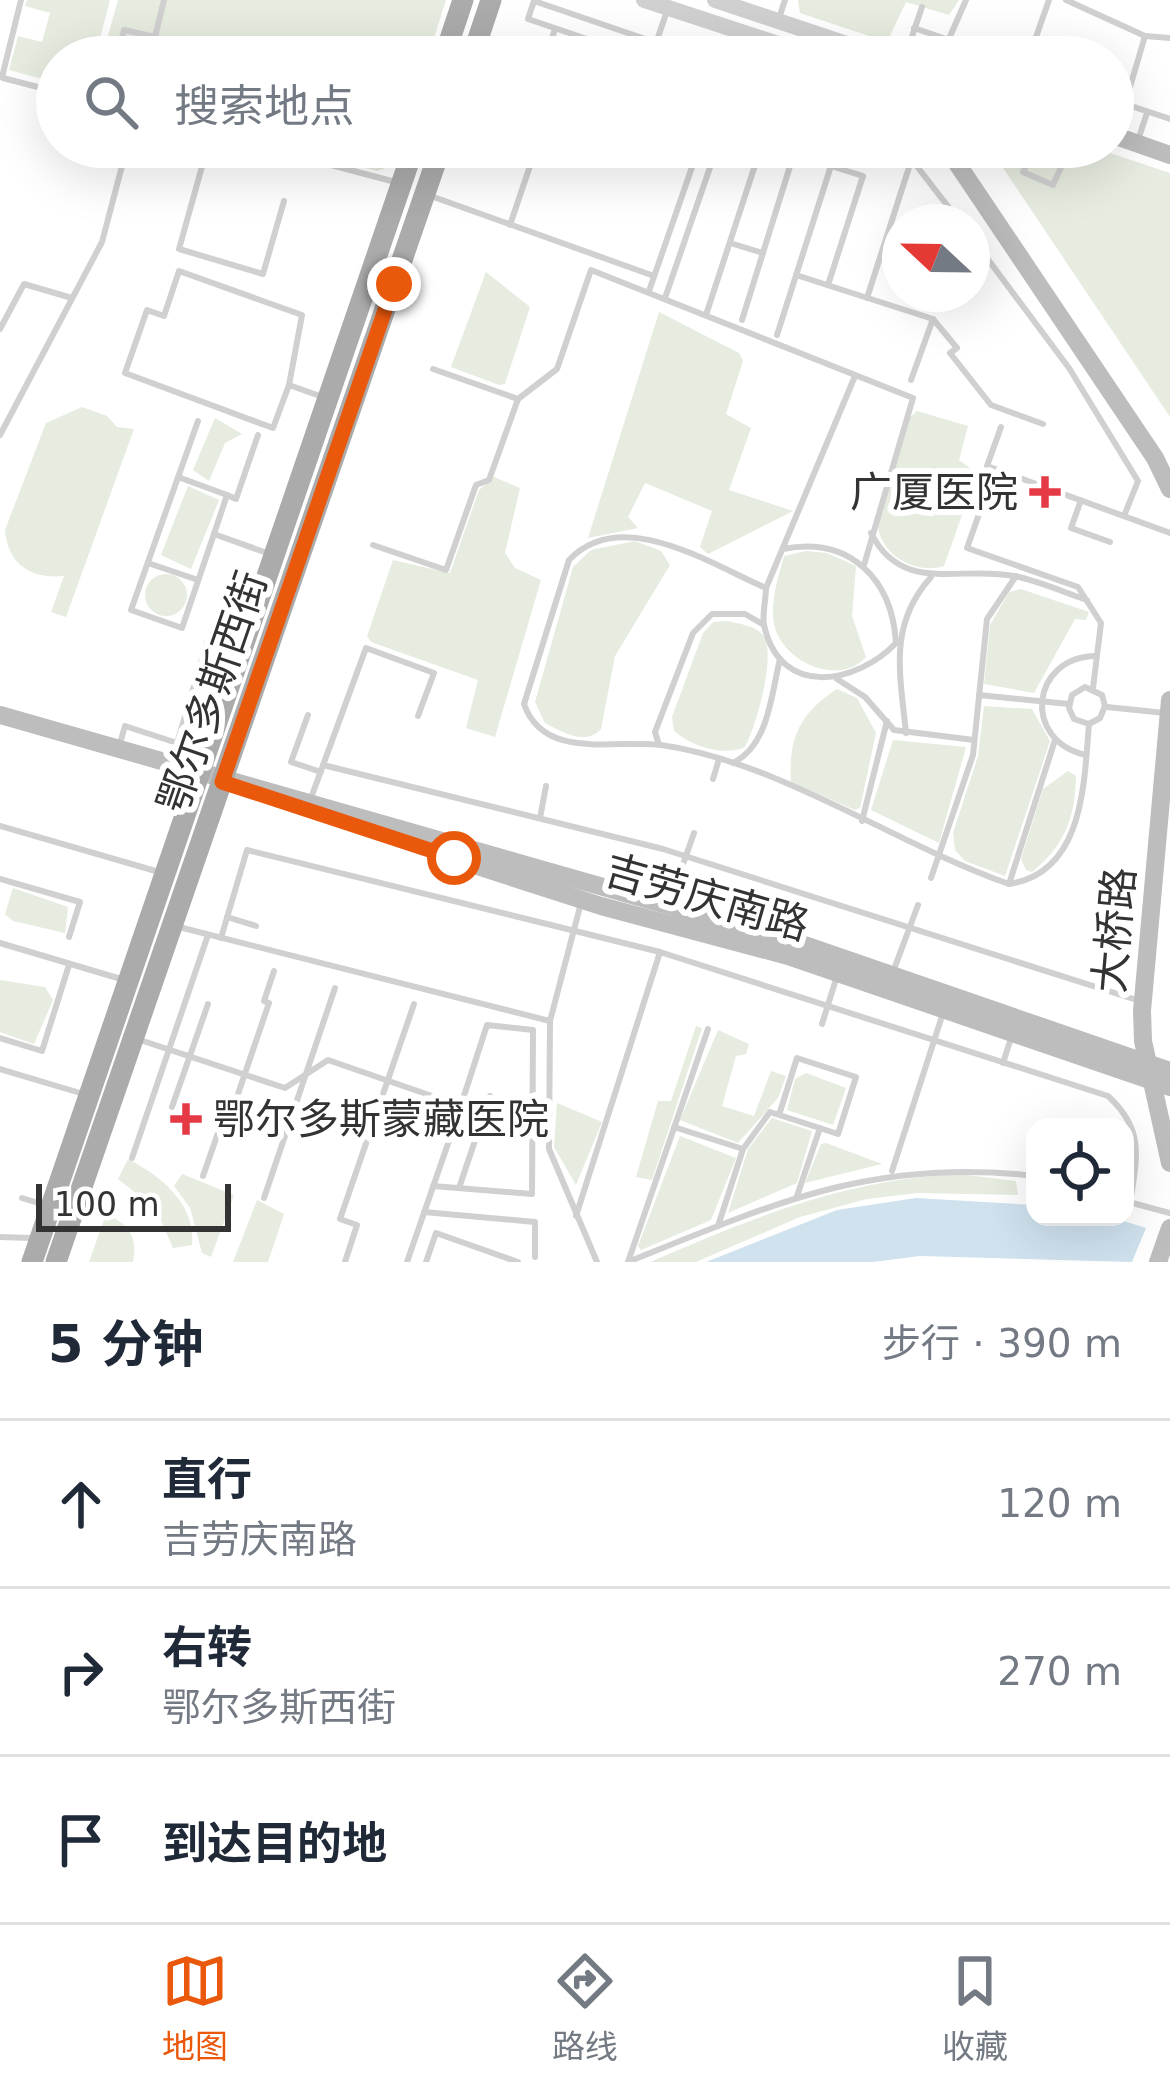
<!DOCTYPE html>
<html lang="zh">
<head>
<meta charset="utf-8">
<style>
	:root { --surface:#fff; --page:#f6f6f7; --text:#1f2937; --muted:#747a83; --line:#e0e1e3; --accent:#ea580c }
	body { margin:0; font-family:"DejaVu Sans","Noto Sans SC",sans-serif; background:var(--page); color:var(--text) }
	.controls { position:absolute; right:36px; bottom:36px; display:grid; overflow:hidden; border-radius:24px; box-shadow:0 12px 48px #0002 }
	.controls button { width:108px; height:108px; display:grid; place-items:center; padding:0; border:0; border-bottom:3px solid var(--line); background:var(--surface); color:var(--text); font:60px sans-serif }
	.compass { position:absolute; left:882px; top:204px; width:108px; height:108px; border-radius:50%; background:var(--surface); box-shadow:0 12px 48px #0002; rotate:292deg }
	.scale { position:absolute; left:36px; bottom:30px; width:195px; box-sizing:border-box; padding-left:12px; border:6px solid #333; border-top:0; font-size:33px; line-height:42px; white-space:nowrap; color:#333; -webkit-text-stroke:9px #fff; paint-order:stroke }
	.stop { position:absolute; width:36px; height:36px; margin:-27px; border:9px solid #ea580c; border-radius:50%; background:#fff }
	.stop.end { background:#ea580c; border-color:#fff; box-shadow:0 3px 12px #0008 }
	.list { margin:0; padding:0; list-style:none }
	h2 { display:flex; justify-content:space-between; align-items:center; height:156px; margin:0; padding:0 48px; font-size:51px }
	h2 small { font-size:39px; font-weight:400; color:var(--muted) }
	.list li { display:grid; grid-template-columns:78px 1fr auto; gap:36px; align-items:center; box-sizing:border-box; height:168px; padding:0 48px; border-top:3px solid var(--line) }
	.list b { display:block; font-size:45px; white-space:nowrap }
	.list p { margin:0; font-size:39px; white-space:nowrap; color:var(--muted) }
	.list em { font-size:39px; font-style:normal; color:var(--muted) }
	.icon { flex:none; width:66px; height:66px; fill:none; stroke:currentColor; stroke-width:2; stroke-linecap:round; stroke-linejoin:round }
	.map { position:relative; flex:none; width:1170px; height:1262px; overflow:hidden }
	.search { position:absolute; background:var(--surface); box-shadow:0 12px 48px #0002; left:36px; right:36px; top:36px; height:132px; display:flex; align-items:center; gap:30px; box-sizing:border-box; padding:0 42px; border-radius:66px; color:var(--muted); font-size:45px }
	.sheet { height:660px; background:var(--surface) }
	nav { display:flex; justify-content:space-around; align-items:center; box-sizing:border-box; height:168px; border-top:3px solid var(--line); background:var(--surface); font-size:33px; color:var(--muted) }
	nav a { display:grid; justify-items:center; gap:6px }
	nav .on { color:var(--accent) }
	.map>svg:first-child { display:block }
</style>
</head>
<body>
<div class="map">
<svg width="1170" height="1262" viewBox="0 0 1170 1262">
	<rect width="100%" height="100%" fill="#fff"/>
	<g fill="#e6ecdf">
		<path d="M27,0H110L95,57H57V83L9,70L18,36L42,42L50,13L25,6Z"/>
		<path d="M118,0H446L428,57H102Z"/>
		<path d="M798,0H959L949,15L906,2L887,42L800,13Z"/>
		<path d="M288,147H398L392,166L377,171Z"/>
		<path d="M989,147H1092L1170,173V417Z"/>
		<path d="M486,272L530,307L505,384L499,385L451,367Z"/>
		<path d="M659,312L739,353L743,361L726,414L751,428L729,490L793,511L708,554L700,547L712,511L645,483L628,517L638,528L588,538Z"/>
		<path d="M82,407L107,416L117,427L134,429L66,617L51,612L64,576C31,579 8,565 5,530L46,423Z"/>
		<path d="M917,411L968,426L959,460L977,473L944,566C917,575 882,556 878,527L909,418Z"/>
		<path d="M215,418L242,434L225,443L209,481L193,470Z"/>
		<path d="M494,477L520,488L505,553L515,568L541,580L495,737L466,728L478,680L371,642L367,636L393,560L450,573L479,490Z"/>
		<path d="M188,486L219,500L191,569L161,555Z"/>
		<path d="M635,541L661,551L670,565L615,656L601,729C586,746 562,732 545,723L535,702L573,567L591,550Z"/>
		<path d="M806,551L827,553L856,566L852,616L866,657C839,688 781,661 774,624C770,601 778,579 784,556Z"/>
		<circle cx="166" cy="595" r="21"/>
		<path d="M1021,589L1089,612L1086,620L1075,619L1034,693L984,684L990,625L1009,592Z"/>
		<path d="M727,621C738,624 755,625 763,635C777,654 756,727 745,747C723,757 691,746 674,731L672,717L703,633L713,622Z"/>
		<path d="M837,689L857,698L876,733L860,808L855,810L791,782C788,738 800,713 837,689Z"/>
		<path d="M984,706L1032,709L1050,741L1005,876L965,861L955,850L953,833L978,756Z"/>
		<path d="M893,740L966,747L939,843L871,810Z"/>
		<path d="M1068,771L1076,776C1075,818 1065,845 1032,872L1026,870L1021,859L1043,789Z"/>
		<path d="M13,888L68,907L65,933L13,921L5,914Z"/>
		<path d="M0,980L45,987L53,1000L34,1044L0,1032Z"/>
		<path d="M696,1026L702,1028L652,1180L636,1177L658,1101H671Z"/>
		<path d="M718,1030L749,1044L746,1054L736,1056L722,1106L754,1116L771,1071L786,1076L778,1098L738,1143L680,1120Z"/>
		<path d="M806,1073L846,1088L833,1125L787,1110L795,1079Z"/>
		<path d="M557,1103L602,1122L576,1185L554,1147Z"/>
		<path d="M772,1118L812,1131L797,1183L728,1213L748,1149Z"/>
		<path d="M680,1136L736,1158L711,1220L641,1250L638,1246Z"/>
		<path d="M821,1144L826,1143L882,1164L805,1183Z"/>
		<path d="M128,1159C161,1176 196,1204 192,1245L173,1248L156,1209L118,1179Z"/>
		<path d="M182,1174L234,1195L211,1257L202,1253L190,1208L174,1186Z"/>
		<path d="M959,1174L1016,1181L1018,1195L918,1193L867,1199L800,1217L696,1262H650C756,1217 842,1180 959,1174Z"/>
		<path d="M257,1200L284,1214L268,1262H233Z"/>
		<path d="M106,1214C129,1224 138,1238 133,1262H89Z"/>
	</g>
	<path fill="#cfe2ee" d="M916,1198L1035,1205V1217H1111L1146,1228L1132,1262L920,1256L873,1262H706L837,1210Z"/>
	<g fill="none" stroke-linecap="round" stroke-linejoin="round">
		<g stroke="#d0d0d0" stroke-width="6">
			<path d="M1066,0L1145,36L1170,38"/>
			<path d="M779,18L785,0"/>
			<path d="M914,28L999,57"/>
			<path d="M117,57L124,30L155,37L164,0"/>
			<path d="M546,57L555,29"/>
			<path d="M640,57L528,19L534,1L698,57"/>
			<path d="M641,57L656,43L667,11"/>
			<path d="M731,57L739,35"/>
			<path d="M905,57L922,7"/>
			<path d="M941,57L966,0"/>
			<path d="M1029,57L1049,0"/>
			<path d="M2,77L21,0"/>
			<path d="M3,78L57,92"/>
			<path d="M1113,100L1170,119"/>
			<path d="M1125,104L1145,36"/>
			<path d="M1138,140L1147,113"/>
			<path d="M148,147L203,163L207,147"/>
			<path d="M263,147L399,183"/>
			<path d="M902,147L960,222"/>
			<path d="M1035,147L1023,172L1053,185L1070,147"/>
			<path d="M1047,147L1067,156"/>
			<path d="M203,163L179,249L263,274L284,201"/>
			<path d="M428,195L654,276"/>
			<path d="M510,225L533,157"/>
			<path d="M972,238L1069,368L1138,481L1124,516"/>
			<path d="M730,243L763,253"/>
			<path d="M796,275L933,319L957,348L950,353L991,405L1043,424"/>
			<path d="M828,285L863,176L831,166"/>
			<path d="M649,291L699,147"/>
			<path d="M665,298L717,147"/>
			<path d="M867,298L912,158L925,147"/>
			<path d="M706,315L761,147"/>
			<path d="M742,320L796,147"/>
			<path d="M0,329L24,284L72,298"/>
			<path d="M777,335L837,147"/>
			<path d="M433,369L518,399L557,369L591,270L913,398L864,565"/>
			<path d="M911,380L933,319"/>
			<path d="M289,385L302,315L179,271L164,316L147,310L125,373L273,428L289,385L320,396"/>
			<path d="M198,421L131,610L182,628L214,534"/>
			<path d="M1001,427L987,466L1170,533"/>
			<path d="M0,435L102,242L127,147"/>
			<path d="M258,435L236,499L227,495L214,534L267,553"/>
			<path d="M995,469L967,548L1078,587L1101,623L1093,688"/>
			<path d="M178,477L227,495"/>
			<path d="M1081,500L1071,528L1110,542"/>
			<path d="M871,533C902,595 960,565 1014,576C1039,581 1063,592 1087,600"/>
			<path d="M373,545L446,570L476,485L489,480L518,399"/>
			<path d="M783,549C849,536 892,578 896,643C857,684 780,699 764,625C762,614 766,599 766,588L855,376"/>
			<path d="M148,563L198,580"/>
			<path d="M766,588C710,564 622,505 569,560L524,704C544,761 614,739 661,745C780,762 895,844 1009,884C1084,873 1084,783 1089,724L1100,718L1105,706L1102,695L1085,687L1072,695L1069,708L1074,719L1089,724"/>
			<path d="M837,679L865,697L894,730L974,740"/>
			<path d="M979,695L1069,704"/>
			<path d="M1107,707L1165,713"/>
			<path d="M308,715L291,762L321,772"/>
			<path d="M906,733C900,673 888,625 931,577"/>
			<path d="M659,745L655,732L693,633L712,614H745L764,625"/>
			<path d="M119,747L125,726L177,743L207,642"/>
			<path d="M1086,755C1022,741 1030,657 1096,656"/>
			<path d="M733,763C769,745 771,695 780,659"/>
			<path d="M323,765L663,849L1140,1001"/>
			<path d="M713,779L719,759"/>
			<path d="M311,798L366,648L434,673L418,716"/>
			<path d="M540,818L546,786"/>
			<path d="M862,821L887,721"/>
			<path d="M0,826L159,872"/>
			<path d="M931,878L973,755L987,619L1016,576"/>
			<path d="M0,879L80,902L69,937"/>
			<path d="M1009,884L1055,740"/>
			<path d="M581,903L550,1021L549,1149L597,1262"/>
			<path d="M669,904L694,833"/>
			<path d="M227,917L256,926"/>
			<path d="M175,926L550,1021"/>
			<path d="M221,938L247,850L660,952L1108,1096C1145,1130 1137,1157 1130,1203"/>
			<path d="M0,943L121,979"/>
			<path d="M893,972L918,905"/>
			<path d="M822,1024L837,976"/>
			<path d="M0,1038L42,1051L69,965"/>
			<path d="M137,1039L285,1088L328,1060L461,1106L407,1262"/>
			<path d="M1003,1063L1011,1038"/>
			<path d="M0,1069L87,1095"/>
			<path d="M172,1107L208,1004"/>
			<path d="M674,1127L743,1149"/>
			<path d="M132,1158L208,935"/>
			<path d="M892,1171L943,1013"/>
			<path d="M203,1176L218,1133L224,1135L269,1003L264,1001L274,971"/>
			<path d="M433,1186L532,1194L533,1030L487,1025L461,1105"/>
			<path d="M459,1188L490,1096"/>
			<path d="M797,1196L820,1128"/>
			<path d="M22,1198L48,1206"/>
			<path d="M264,1198L335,988"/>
			<path d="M1125,1201L1170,1213"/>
			<path d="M424,1212L535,1222V1257"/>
			<path d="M576,1216L660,952"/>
			<path d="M718,1226L743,1149L770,1112L838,1134L856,1077L797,1058L779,1115"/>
			<path d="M0,1237L32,1238"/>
			<path d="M345,1262L357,1225L340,1219L414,1004"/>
			<path d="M426,1262L436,1233L518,1262"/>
			<path d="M628,1262C772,1204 875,1157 1035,1176"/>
			<path d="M628,1262L708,1029"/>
		</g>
		<g stroke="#d0d0d0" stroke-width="16">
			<path d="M644,0L818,57"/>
			<path d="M715,0L850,45"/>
		</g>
		<g stroke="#bdbdbd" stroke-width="18">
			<path d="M846,57L850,45L886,57"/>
			<path d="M1113,135L1170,155"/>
			<path d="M946,147L1155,458L1170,489"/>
			<path d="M1170,700L1142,1011L1143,1041L1170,1163"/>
			<path d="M0,715L793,941L1170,1071"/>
			<path d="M443,855L601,906L788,956L1170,1087"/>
			<path d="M1158,1262L1170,1228"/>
		</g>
		<g stroke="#ababab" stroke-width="21">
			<path d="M444,57L463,0"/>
			<path d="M472,57L491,0"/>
			<path d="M32,1262L414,147"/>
			<path d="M56,1262L441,147"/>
		</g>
	</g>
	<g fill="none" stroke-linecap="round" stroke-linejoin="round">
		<path stroke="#ea580c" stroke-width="15" d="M394,284L222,782L454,858"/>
	</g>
	<g fill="#e63946" stroke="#fff" stroke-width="4.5">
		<path d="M1039 474h12v12h12v12h-12v12h-12v-12h-12v-12h12z"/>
		<path d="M180 1101h12v12h12v12h-12v12h-12v-12h-12v-12h12z"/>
	</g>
	<g text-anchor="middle" stroke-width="12" stroke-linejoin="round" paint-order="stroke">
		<g font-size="42" fill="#333" stroke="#fff" text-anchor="end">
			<text x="1018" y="507">广厦医院</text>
			<text x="213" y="1134" text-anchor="start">鄂尔多斯蒙藏医院</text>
		</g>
		<g font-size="42" fill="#333" stroke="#fff">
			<text transform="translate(212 692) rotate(-71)" y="15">鄂尔多斯西街</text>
			<text transform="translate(707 897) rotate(16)" y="15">吉劳庆南路</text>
			<text transform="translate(1114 930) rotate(-85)" y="15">大桥路</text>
		</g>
	</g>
</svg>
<div class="controls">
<button><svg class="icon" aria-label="locate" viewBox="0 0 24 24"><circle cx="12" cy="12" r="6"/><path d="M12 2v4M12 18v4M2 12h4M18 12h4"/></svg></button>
</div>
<svg class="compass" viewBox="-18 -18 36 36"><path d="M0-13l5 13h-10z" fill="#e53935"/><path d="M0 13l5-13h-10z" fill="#747a83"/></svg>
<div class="scale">100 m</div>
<div class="stop" style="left:454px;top:858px"></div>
<div class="stop end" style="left:394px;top:284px"></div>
<div class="search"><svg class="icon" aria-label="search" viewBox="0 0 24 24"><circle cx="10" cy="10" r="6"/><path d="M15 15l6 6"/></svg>搜索地点</div>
</div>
<section class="sheet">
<h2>5 分钟<small>步行 · 390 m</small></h2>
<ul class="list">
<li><svg class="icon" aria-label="ahead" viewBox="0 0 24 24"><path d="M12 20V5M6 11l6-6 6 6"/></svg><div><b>直行</b><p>吉劳庆南路</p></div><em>120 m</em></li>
<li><svg class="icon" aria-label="right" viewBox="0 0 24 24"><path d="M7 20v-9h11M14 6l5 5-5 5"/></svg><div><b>右转</b><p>鄂尔多斯西街</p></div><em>270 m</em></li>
<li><svg class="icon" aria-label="arrive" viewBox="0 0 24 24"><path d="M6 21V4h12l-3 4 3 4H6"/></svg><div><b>到达目的地</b></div></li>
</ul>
</section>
<nav>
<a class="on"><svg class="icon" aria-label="map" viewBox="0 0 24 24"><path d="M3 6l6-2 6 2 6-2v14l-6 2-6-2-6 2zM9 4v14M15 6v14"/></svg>地图</a>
<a><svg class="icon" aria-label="directions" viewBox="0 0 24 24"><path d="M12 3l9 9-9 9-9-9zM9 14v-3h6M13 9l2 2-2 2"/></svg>路线</a>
<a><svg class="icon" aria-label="saved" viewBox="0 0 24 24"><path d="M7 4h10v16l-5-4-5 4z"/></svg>收藏</a>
</nav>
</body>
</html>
